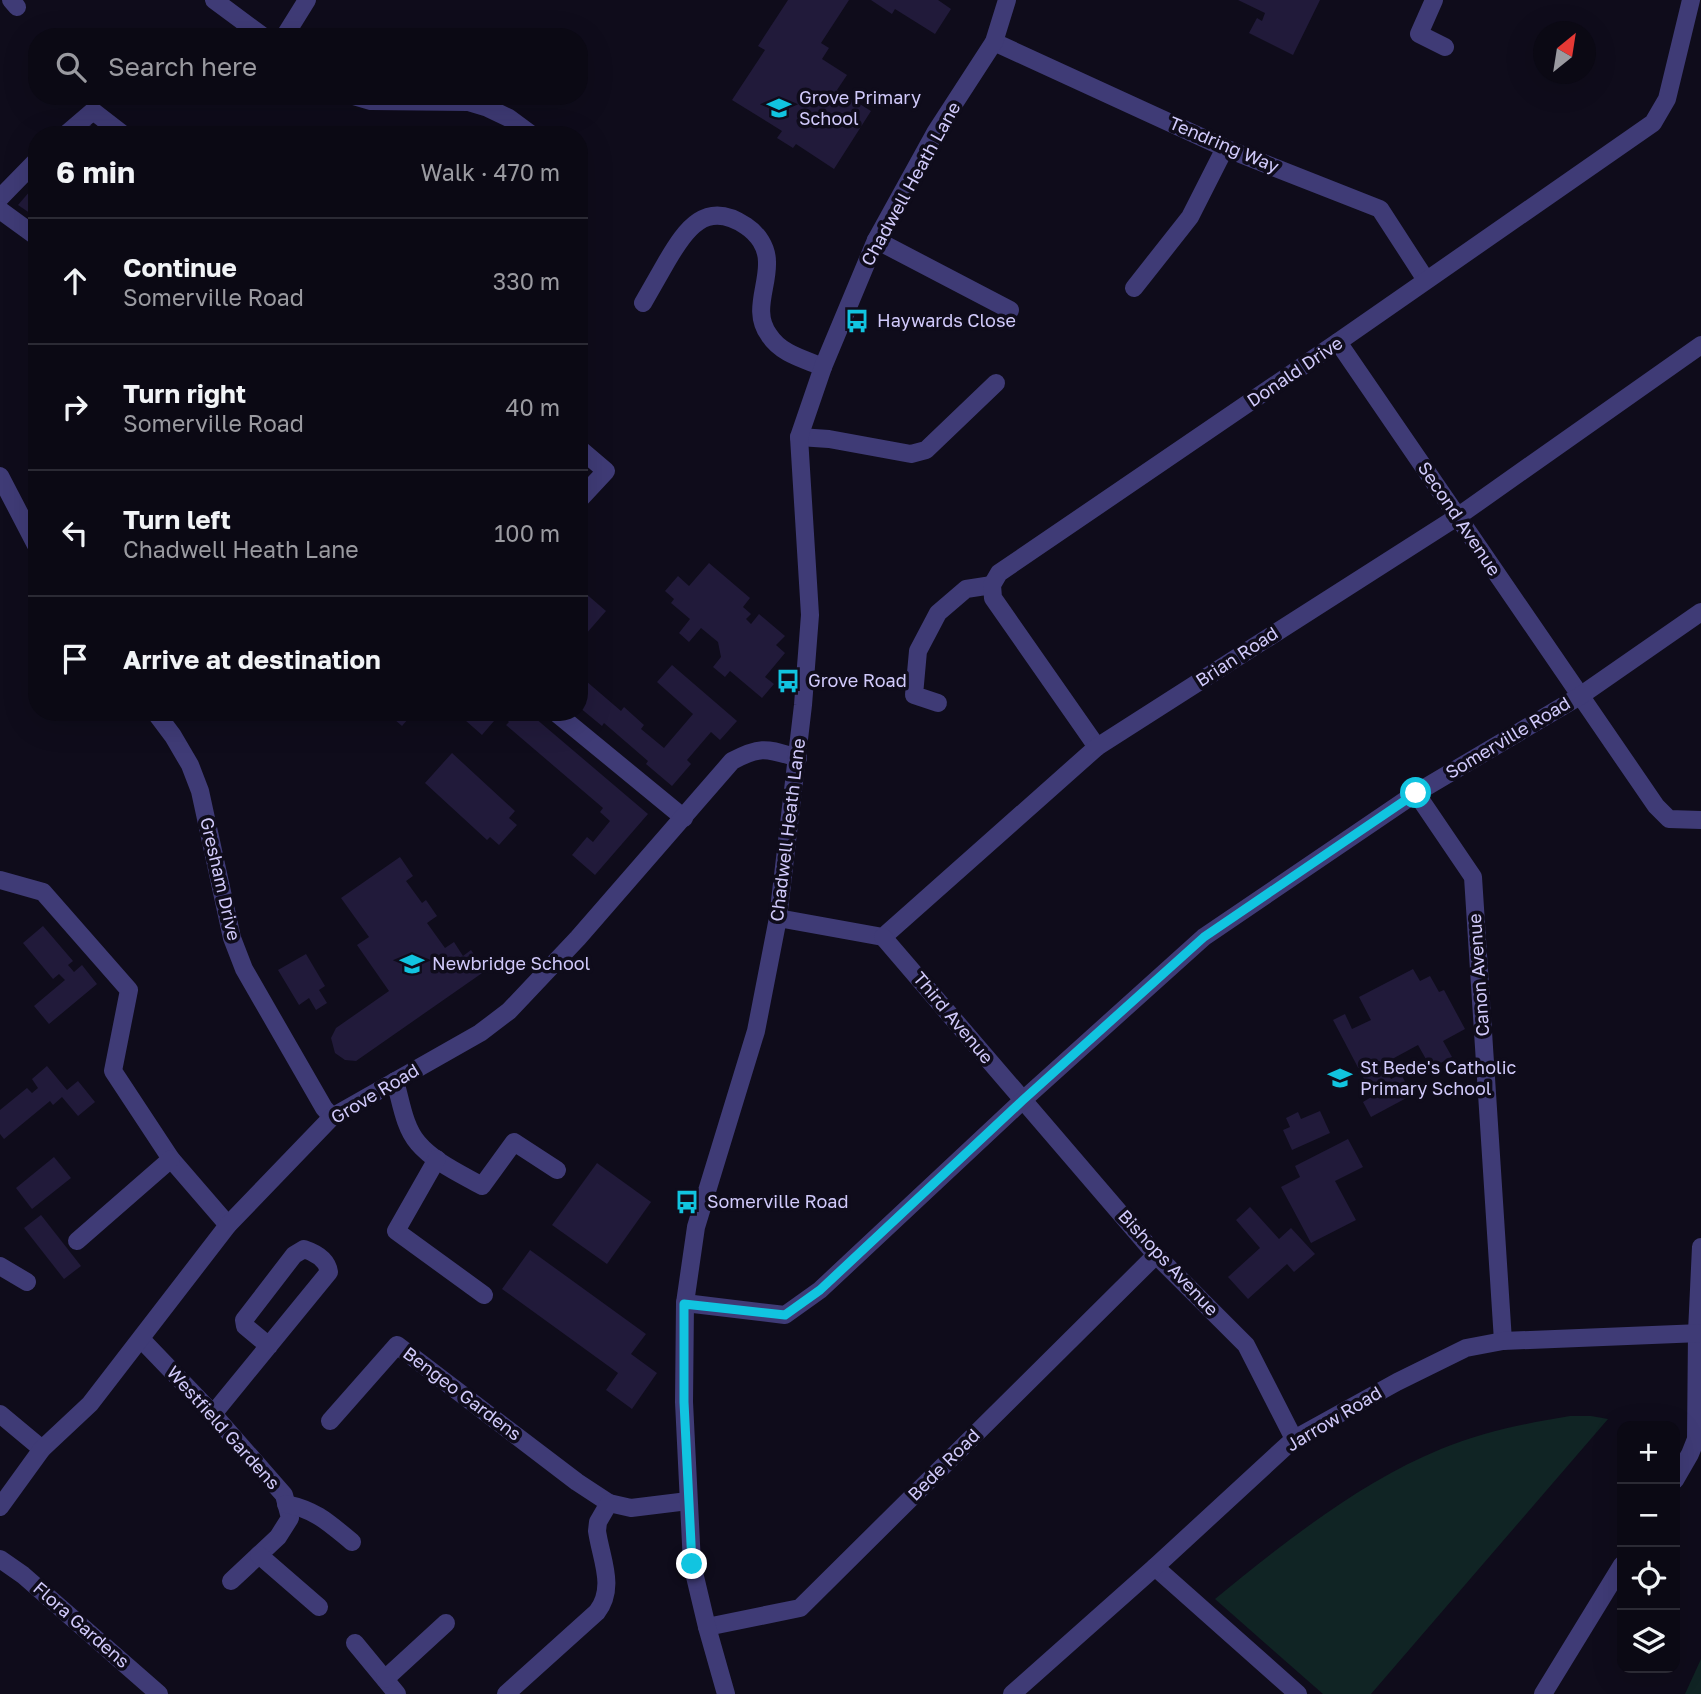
<!DOCTYPE html>
<html lang="en">
<head>
<meta charset="utf-8">
<style>
	:root { --surface:#0b0914; --page:#191722; --text:#f1f3f6; --muted:#9a9aa0; --line:#2b2a34 }
	body { margin:0; font-family:"Golos Text",sans-serif; background:var(--page); color:var(--text) }
	.controls { position:absolute; right:21px; bottom:21px; display:grid; overflow:hidden; border-radius:14px; box-shadow:0 7px 28px #0002 }
	.controls button { width:63px; height:63px; display:grid; place-items:center; padding:0; border:0; border-bottom:2px solid var(--line); background:var(--surface); color:var(--text); font:35px sans-serif }
	.compass { position:absolute; left:1533px; top:21px; width:63px; height:63px; border-radius:50%; background:var(--surface); box-shadow:0 7px 28px #0002; rotate:30deg }
	.stop { position:absolute; width:21px; height:21px; margin:-16px; border:5px solid #11c4e0; border-radius:50%; background:#fff }
	.stop.end { background:#11c4e0; border-color:#fff; box-shadow:0 2px 7px #0008 }
	.list { margin:0; padding:0; list-style:none }
	h2 { display:flex; justify-content:space-between; align-items:center; height:91px; margin:0; padding:0 28px; font-size:30px }
	h2 small { font-size:23px; font-weight:400; color:var(--muted) }
	.list li { display:grid; grid-template-columns:46px 1fr auto; gap:21px; align-items:center; box-sizing:border-box; height:126px; padding:0 28px; border-top:2px solid var(--line) }
	.list b { display:block; font-size:26px; white-space:nowrap }
	.list p { margin:0; font-size:23px; white-space:nowrap; color:var(--muted) }
	.list em { font-size:23px; font-style:normal; color:var(--muted) }
	.icon { flex:none; width:38px; height:38px; fill:none; stroke:currentColor; stroke-width:2; stroke-linecap:round; stroke-linejoin:round }
	.map { position:relative; flex:none; width:1701px; height:1694px; overflow:hidden }
	.search { position:absolute; background:var(--surface); box-shadow:0 7px 28px #0002; left:28px; top:28px; width:560px; height:77px; display:flex; align-items:center; gap:18px; box-sizing:border-box; padding:0 24px; border-radius:28px; color:var(--muted); font-size:26px }
	.panel { position:absolute; background:var(--surface); box-shadow:0 7px 28px #0002; left:28px; top:126px; width:560px; height:595px; border-radius:28px }
	.map>svg:first-child { display:block }
</style>
</head>
<body>
<div class="map">
<svg width="1701" height="1694" viewBox="0 0 1701 1694">
	<rect width="100%" height="100%" fill="#0f0c1b"/>
	<g fill="#102424">
		<path d="M1570,1416H1591L1608,1419L1371,1694H1323L1215,1599C1282,1544 1360,1482 1441,1449C1482,1432 1527,1423 1570,1416Z"/>
		<path d="M1701,1659V1694H1685Z"/>
	</g>
	<g fill="#211a3a">
		<path d="M788,0H849L821,43L829,48L822,59L847,75L837,90L871,111L834,169L796,144L793,148L777,138L782,131L732,100L765,50L758,46Z"/>
		<path d="M871,0H938L951,9L935,34L895,9L892,14Z"/>
		<path d="M1238,0H1320L1293,55L1249,33L1257,18L1262,21L1265,13Z"/>
		<path d="M88,123L103,135H78Z"/>
		<path d="M37,183V218L18,205Z"/>
		<path d="M709,563L750,598L743,607L751,614L746,619L751,624L759,614L785,636L776,645L785,653L765,677L774,684L762,698L730,671L725,677L713,667L721,657L718,642L701,628L689,642L679,633L690,619L671,603L674,599L665,591L678,576L689,586Z"/>
		<path d="M584,592L606,611L579,642V597Z"/>
		<path d="M672,665L737,721L720,740L711,732L687,760L691,764L672,786L646,764L648,761L604,723L602,726L579,707V675L621,711L624,707L644,725L641,729L664,748L693,714L657,682Z"/>
		<path d="M386,712H414L402,726Z"/>
		<path d="M472,712H528L648,814L595,875L572,855L587,837L593,842L610,821L600,812L603,808L506,725L509,722L500,714L482,735L465,720Z"/>
		<path d="M452,753L515,811L509,818L517,825L499,845L490,837L487,840L425,783Z"/>
		<path d="M400,857L413,876L406,881L422,903L426,900L437,916L427,923L445,948L454,942L463,956L471,950L485,971L356,1061L345,1060L335,1053L331,1038L336,1028L389,991L357,945L369,937L341,898Z"/>
		<path d="M43,926L73,961L68,965L74,972L82,965L97,984L49,1024L34,1006L65,980L59,974L53,979L23,943Z"/>
		<path d="M306,954L325,986L319,990L327,1003L316,1010L309,998L299,1005L278,970Z"/>
		<path d="M1413,969L1420,981L1430,976L1439,992L1444,990L1465,1029L1443,1041L1452,1057L1431,1068L1418,1045L1383,1064L1391,1079L1401,1074L1412,1095L1371,1117L1363,1102L1373,1096L1333,1020L1345,1014L1352,1029L1371,1020L1359,997Z"/>
		<path d="M47,1066L67,1090L78,1081L95,1102L78,1116L62,1097L53,1105L50,1101L4,1139L0,1134V1110L27,1088L32,1093L38,1088L32,1079Z"/>
		<path d="M1320,1111L1330,1133L1292,1150L1283,1130L1290,1127L1286,1118L1298,1112L1301,1119Z"/>
		<path d="M1348,1139L1363,1167L1335,1181L1356,1220L1311,1243L1281,1187L1300,1177L1295,1166Z"/>
		<path d="M54,1157L71,1178L32,1209L16,1188Z"/>
		<path d="M597,1163L651,1202L607,1264L552,1225Z"/>
		<path d="M1250,1207L1279,1239L1291,1228L1315,1254L1294,1272L1287,1264L1248,1299L1228,1277L1260,1248L1236,1220Z"/>
		<path d="M41,1215L81,1266L64,1279L24,1228Z"/>
		<path d="M530,1250L646,1334L631,1354L657,1373L632,1409L606,1390L618,1373L502,1289Z"/>
	</g>
	<g fill="none" stroke-linecap="round" stroke-linejoin="round">
		<g stroke="#3f3b76" stroke-width="18">
			<path d="M11,0L17,7"/>
			<path d="M214,0L264,37"/>
			<path d="M1434,0L1419,34L1445,47"/>
			<path d="M284,37L307,0"/>
			<path d="M994,42L1225,148L1380,209L1426,280"/>
			<path d="M354,96L371,101L468,102L488,108L509,118L532,135"/>
			<path d="M65,135L93,111L124,135"/>
			<path d="M0,198L37,160"/>
			<path d="M0,210L37,237"/>
			<path d="M876,240L1010,310"/>
			<path d="M1134,288L1190,217L1225,148"/>
			<path d="M643,303C651,289 659,275 667,261C686,229 706,199 746,226C758,234 767,247 767,262C768,287 752,312 769,335C781,354 804,359 823,367"/>
			<path d="M1338,342L1656,806L1669,819L1701,820"/>
			<path d="M799,437L829,439L911,454L926,450L996,383"/>
			<path d="M579,448L606,471L579,500"/>
			<path d="M0,476L37,547"/>
			<path d="M938,703L914,695L918,651L938,613L966,589L992,585"/>
			<path d="M155,712L173,736L190,765L200,791L232,938L244,969L324,1108L332,1117"/>
			<path d="M555,712L684,818"/>
			<path d="M1097,747L993,598L992,585L999,573L1338,342L1653,123L1667,99L1691,0"/>
			<path d="M1416,793L1473,877L1503,1341"/>
			<path d="M0,880L43,892L129,990L113,1071L171,1159L228,1225"/>
			<path d="M778,918L883,937L1097,747L1457,517L1701,345"/>
			<path d="M883,937L1156,1255L1246,1345L1294,1439"/>
			<path d="M395,1081C401,1101 404,1127 418,1143C434,1162 461,1174 482,1186L514,1142L557,1170"/>
			<path d="M437,1159L396,1231L484,1295"/>
			<path d="M77,1241L171,1159"/>
			<path d="M0,1266L27,1282"/>
			<path d="M685,1303L785,1315L820,1290L1023,1100L1204,937L1416,793L1580,696L1701,612"/>
			<path d="M141,1339L213,1414L284,1495L290,1518L278,1537L231,1581"/>
			<path d="M0,1414L42,1449"/>
			<path d="M213,1414L329,1272C327,1259 316,1253 304,1249L294,1255L244,1320L245,1326L269,1346"/>
			<path d="M330,1421L397,1345L577,1482L609,1503"/>
			<path d="M1675,1480L1690,1454L1696,1439L1697,1332L1701,1247"/>
			<path d="M286,1504C316,1510 329,1523 352,1542"/>
			<path d="M0,1507L42,1449L90,1404L228,1225L332,1117L480,1033L509,1011L578,938L732,761C762,745 767,749 798,758"/>
			<path d="M259,1555L319,1607"/>
			<path d="M0,1559L23,1575L159,1694"/>
			<path d="M1155,1567L1298,1694"/>
			<path d="M707,1627L800,1608L1156,1255"/>
			<path d="M355,1643L397,1694"/>
			<path d="M385,1679L446,1623"/>
			<path d="M506,1694L597,1612C616,1587 601,1559 597,1531L598,1522L609,1503L631,1508L688,1501"/>
			<path d="M726,1694L707,1627L692,1564L684,1402L685,1303L696,1227L756,1031L778,918L803,705L810,615L799,437L823,367L876,240L935,133L994,42L1007,0"/>
			<path d="M1012,1694L1155,1567L1294,1439L1397,1382L1466,1348L1503,1341L1701,1333"/>
			<path d="M1543,1694L1622,1565"/>
		</g>
	</g>
	<g fill="none" stroke-linecap="round" stroke-linejoin="round">
		<path stroke="#11c4e0" stroke-width="9" d="M692,1564L684,1402V1304L785,1315L820,1290L1023,1100L1204,937L1416,793"/>
	</g>
	<defs>
		<g id="school-bare" transform="scale(1.89)"><path d="M0-5L7-2L0 1L-7-2ZM-4 1L0 2.5L4 1V4Q0 6-4 4Z" fill="#11c4e0" stroke="#0f0c1b" stroke-width="2.5" paint-order="stroke"/></g>
		<g id="bus-bare" transform="scale(1.89)"><path d="M-5-6H5V4H4V6H2V4H-2V6H-4V4H-5ZM-3.5-4V0h7V-4ZM-3.5 1.2v1.5H-2V1.2ZM2 1.2v1.5H3.5V1.2Z" fill="#11c4e0" stroke="#0f0c1b" stroke-width="2.5" paint-order="stroke"/></g>
	</defs>
	<g fill-rule="evenodd">
		<use href="#school-bare" x="779" y="108"/>
		<use href="#bus-bare" x="857" y="321"/>
		<use href="#bus-bare" x="788" y="681"/>
		<use href="#school-bare" x="412" y="964"/>
		<use href="#school-bare" x="1340" y="1078"/>
		<use href="#bus-bare" x="687" y="1202"/>
	</g>
	<g text-anchor="middle" stroke-width="7" stroke-linejoin="round" paint-order="stroke">
		<g font-size="18" fill="#d1cafb" stroke="#0f0c1b" text-anchor="start">
			<text x="799" y="104">Grove Primary<tspan x="799" dy="21">School</tspan></text>
			<text x="877" y="327">Haywards Close</text>
			<text x="808" y="687">Grove Road</text>
			<text x="432" y="970">Newbridge School</text>
			<text x="1360" y="1074">St Bede's Catholic<tspan x="1360" dy="21">Primary School</tspan></text>
			<text x="707" y="1208">Somerville Road</text>
		</g>
		<g font-size="18" fill="#d1cafb" stroke="#0f0c1b">
			<text transform="translate(1224 145) rotate(23)" y="6">Tendring Way</text>
			<text transform="translate(911 184) rotate(-61)" y="6">Chadwell Heath Lane</text>
			<text transform="translate(1295 372) rotate(-34)" y="6">Donald Drive</text>
			<text transform="translate(1459 519) rotate(56)" y="6">Second Avenue</text>
			<text transform="translate(1237 657) rotate(-33)" y="6">Brian Road</text>
			<text transform="translate(1508 738) rotate(-31)" y="6">Somerville Road</text>
			<text transform="translate(788 830) rotate(-83)" y="6">Chadwell Heath Lane</text>
			<text transform="translate(220 879) rotate(77)" y="6">Gresham Drive</text>
			<text transform="translate(1479 975) rotate(-94)" y="6">Canon Avenue</text>
			<text transform="translate(953 1018) rotate(50)" y="6">Third Avenue</text>
			<text transform="translate(375 1094) rotate(-31)" y="6">Grove Road</text>
			<text transform="translate(1168 1263) rotate(47)" y="6">Bishops Avenue</text>
			<text transform="translate(462 1394) rotate(37)" y="6">Bengeo Gardens</text>
			<text transform="translate(1334 1419) rotate(-31)" y="6">Jarrow Road</text>
			<text transform="translate(223 1428) rotate(48)" y="6">Westfield Gardens</text>
			<text transform="translate(944 1465) rotate(-45)" y="6">Bede Road</text>
			<text transform="translate(81 1625) rotate(41)" y="6">Flora Gardens</text>
		</g>
	</g>
</svg>
<div class="controls">
<button>+</button>
<button>−</button>
<button><svg class="icon" aria-label="locate" viewBox="0 0 24 24"><circle cx="12" cy="12" r="6"/><path d="M12 2v4M12 18v4M2 12h4M18 12h4"/></svg></button>
<button><svg class="icon" aria-label="layers" viewBox="0 0 24 24"><path d="M12 4l9 5-9 5-9-5zM3 14l9 5 9-5"/></svg></button>
</div>
<svg class="compass" viewBox="-18 -18 36 36"><path d="M0-13l5 13h-10z" fill="#e53935"/><path d="M0 13l5-13h-10z" fill="#9a9aa0"/></svg>
<div class="stop" style="left:1416px;top:793px"></div>
<div class="stop end" style="left:692px;top:1564px"></div>
<div class="search"><svg class="icon" aria-label="search" viewBox="0 0 24 24"><circle cx="10" cy="10" r="6"/><path d="M15 15l6 6"/></svg>Search here</div>
<section class="panel">
<h2>6 min<small>Walk · 470 m</small></h2>
<ul class="list">
<li><svg class="icon" aria-label="ahead" viewBox="0 0 24 24"><path d="M12 20V5M6 11l6-6 6 6"/></svg><div><b>Continue</b><p>Somerville Road</p></div><em>330 m</em></li>
<li><svg class="icon" aria-label="right" viewBox="0 0 24 24"><path d="M7 20v-9h11M14 6l5 5-5 5"/></svg><div><b>Turn right</b><p>Somerville Road</p></div><em>40 m</em></li>
<li><svg class="icon" aria-label="left" viewBox="0 0 24 24"><path d="M17 20v-9H6M10 6l-5 5 5 5"/></svg><div><b>Turn left</b><p>Chadwell Heath Lane</p></div><em>100 m</em></li>
<li><svg class="icon" aria-label="arrive" viewBox="0 0 24 24"><path d="M6 21V4h12l-3 4 3 4H6"/></svg><div><b>Arrive at destination</b></div></li>
</ul>
</section>
</div>
</body>
</html>
